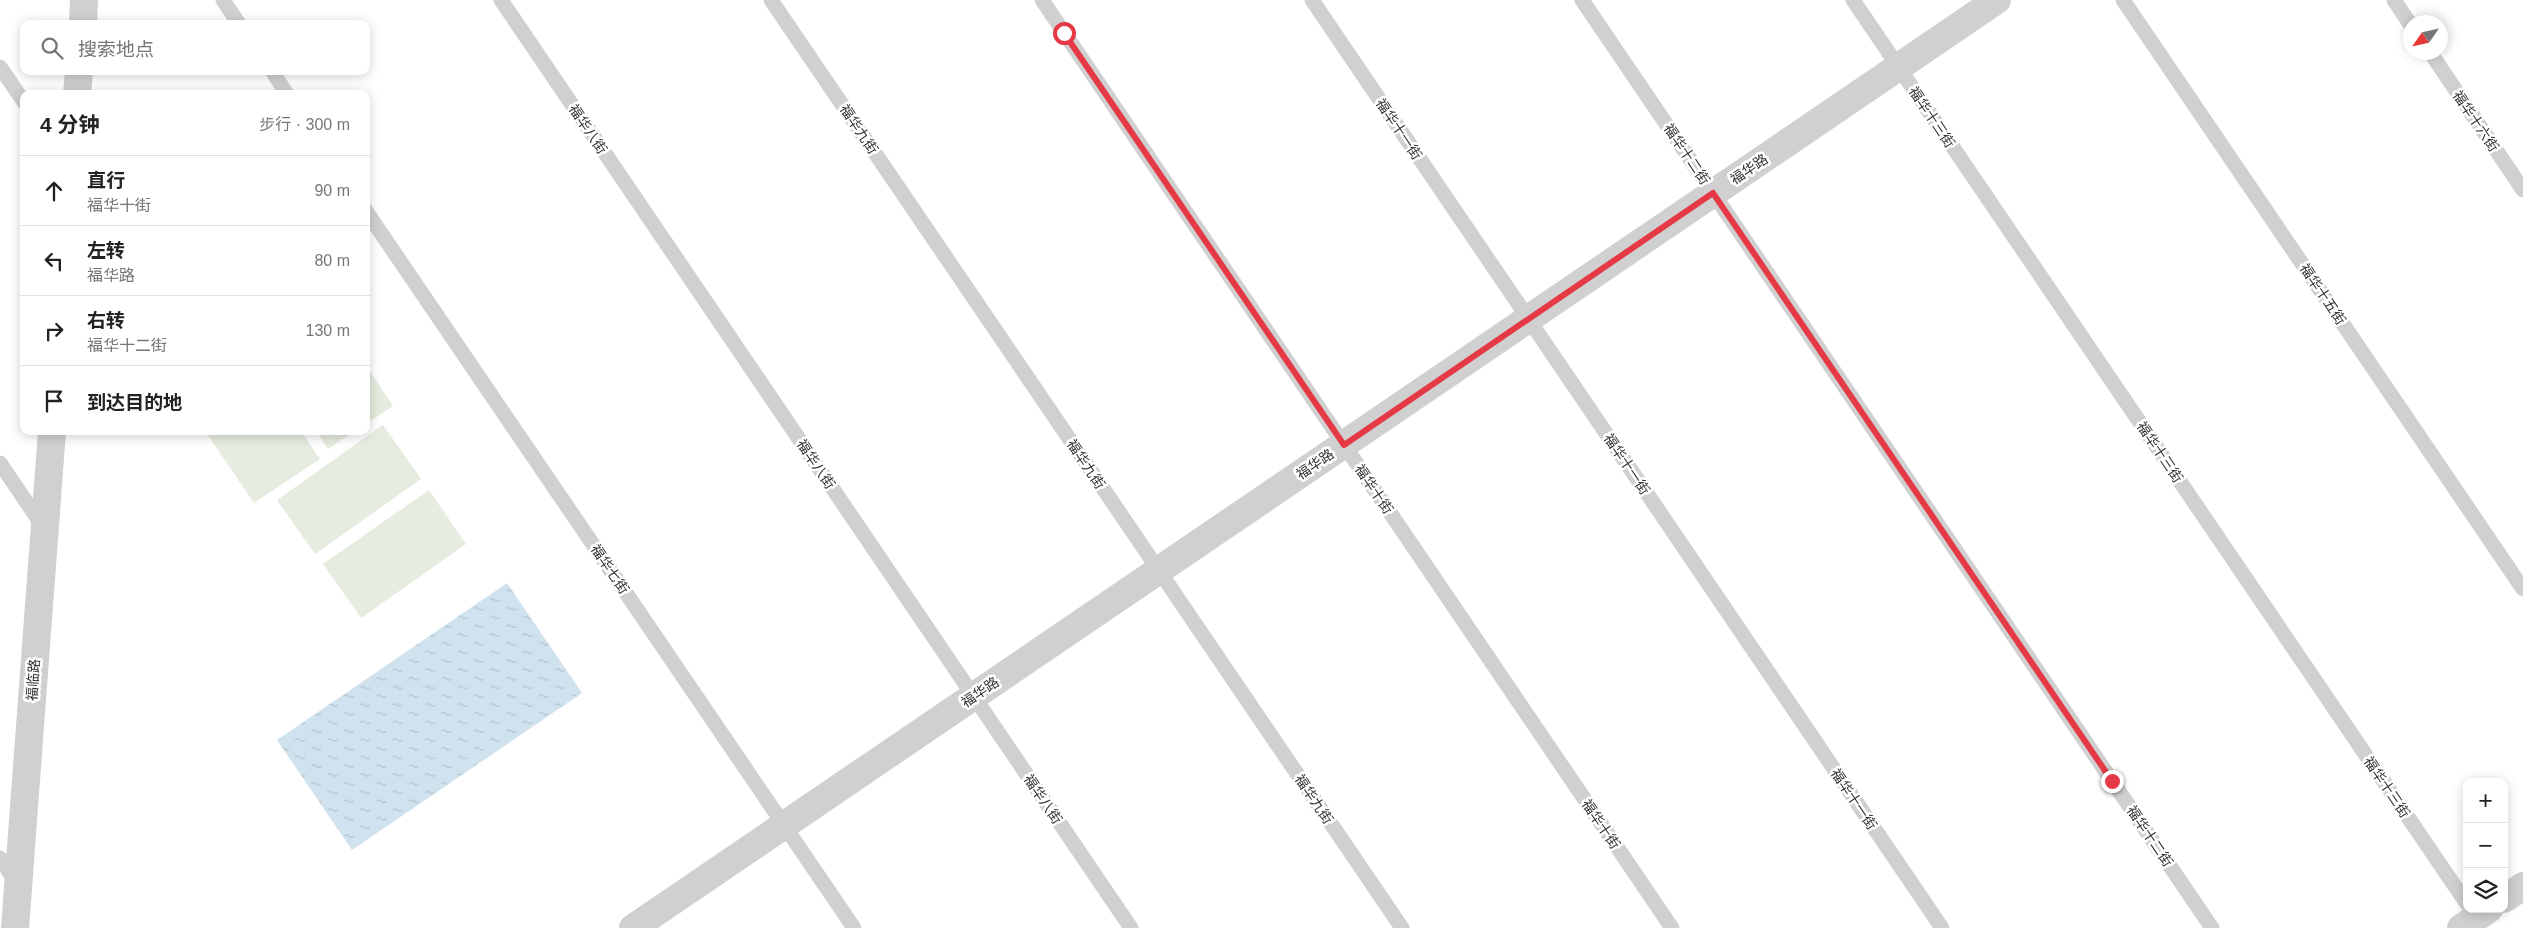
<!DOCTYPE html>
<html lang="zh">
<head>
<meta charset="utf-8">
<style>
	:root { --surface:#fff; --page:#f2f2f2; --text:#222; --muted:#767676; --line:#e0e0e0 }
	body { margin:0; font-family:Helvetica,"Noto Sans SC",sans-serif; background:var(--page); color:var(--text) }
	.controls { position:absolute; right:15px; bottom:15px; display:grid; overflow:hidden; border-radius:10px; box-shadow:0 2px 12px #0003 }
	.controls button { width:45px; height:45px; display:grid; place-items:center; padding:0; border:0; border-bottom:1px solid var(--line); background:var(--surface); color:var(--text); font:25px sans-serif }
	.compass { position:absolute; left:2403px; top:15px; width:45px; height:45px; border-radius:50%; background:var(--surface); box-shadow:0 2px 12px #0003; rotate:236deg }
	.stop { position:absolute; width:15px; height:15px; margin:-11px; border:4px solid #e63946; border-radius:50%; background:#fff }
	.stop.end { background:#e63946; border-color:#fff; box-shadow:0 1px 5px #0008 }
	.list { margin:0; padding:0; list-style:none }
	h2 { display:flex; justify-content:space-between; align-items:center; height:65px; margin:0; padding:0 20px; font-size:21px }
	h2 small { font-size:16px; font-weight:400; color:var(--muted) }
	.list li { display:grid; grid-template-columns:32px 1fr auto; gap:15px; align-items:center; box-sizing:border-box; height:70px; padding:0 20px; border-top:1px solid var(--line) }
	.list b { display:block; font-size:19px; white-space:nowrap }
	.list p { margin:0; font-size:16px; white-space:nowrap; color:var(--muted) }
	.list em { font-size:16px; font-style:normal; color:var(--muted) }
	.icon { flex:none; width:28px; height:28px; fill:none; stroke:currentColor; stroke-width:2; stroke-linecap:round; stroke-linejoin:round }
	.map { position:relative; flex:none; width:2523px; height:928px; overflow:hidden }
	.search { position:absolute; background:var(--surface); box-shadow:0 2px 12px #0003; left:20px; top:20px; width:350px; height:55px; display:flex; align-items:center; gap:12px; box-sizing:border-box; padding:0 18px; border-radius:10px; color:var(--muted); font-size:19px }
	.panel { position:absolute; background:var(--surface); box-shadow:0 2px 12px #0003; left:20px; top:90px; width:350px; height:345px; border-radius:10px }
	.map>svg:first-child { display:block }
</style>
</head>
<body>
<div class="map">
<svg width="2523" height="928" viewBox="0 0 2523 928">
	<defs>
		<pattern id="water-ripples" width="26" height="14" patternUnits="userSpaceOnUse" patternTransform="scale(1.25)"><rect width="26" height="14" fill="#cfe2ee"/><path d="M2 4q2-2 4 0t4 0M15 11q2-2 4 0t4 0" fill="none" stroke="#b2c2cd"/></pattern>
	</defs>
	<rect width="100%" height="100%" fill="#fff"/>
	<g fill="#e6ecdf">
		<path d="M366,365L393,406L366,424Z"/>
		<path d="M383,425L421,479L315,554L277,500Z"/>
		<path d="M205,431H301L320,459L254,503Z"/>
		<path d="M316,431H355L328,449Z"/>
		<path d="M429,490L466,544L361,618L323,564Z"/>
	</g>
	<path fill="url(#water-ripples)" d="M507,583L582,693L352,850L277,740Z"/>
	<g fill="none" stroke-linecap="round" stroke-linejoin="round">
		<g stroke="#d0d0d0" stroke-width="15">
			<path d="M223,0L239,24"/>
			<path d="M501,0L1131,928"/>
			<path d="M771,0L1402,928"/>
			<path d="M1042,0L1672,928"/>
			<path d="M1312,0L1942,928"/>
			<path d="M1582,0L2212,928"/>
			<path d="M1853,0L2467,904"/>
			<path d="M2123,0L2523,589"/>
			<path d="M2394,0L2410,24"/>
			<path d="M2430,52L2523,190"/>
			<path d="M0,67L24,102"/>
			<path d="M272,71L287,94"/>
			<path d="M366,211L854,928"/>
			<path d="M0,463L44,528"/>
			<path d="M0,858L17,884"/>
		</g>
		<g stroke="#d0d0d0" stroke-width="28">
			<path d="M83,24L84,0"/>
			<path d="M77,94L79,71"/>
			<path d="M2504,899L2523,886"/>
			<path d="M15,928L52,431"/>
			<path d="M633,928L1997,0"/>
			<path d="M2461,928L2489,909"/>
		</g>
	</g>
	<g fill="none" stroke-linecap="round" stroke-linejoin="round">
		<path stroke="#e63946" stroke-width="6" d="M1064,33L1344,445L1713,193L2112,781"/>
	</g>
	<g text-anchor="middle" stroke-width="5" stroke-linejoin="round" paint-order="stroke">
		<g font-size="14" fill="#333" stroke="#fff">
			<text transform="translate(1932 117) rotate(56)" y="5">福华十三街</text>
			<text transform="translate(2476 121) rotate(56)" y="5">福华十六街</text>
			<text transform="translate(588 129) rotate(56)" y="5">福华八街</text>
			<text transform="translate(859 129) rotate(56)" y="5">福华九街</text>
			<text transform="translate(1399 129) rotate(56)" y="5">福华十一街</text>
			<text transform="translate(1687 154) rotate(56)" y="5">福华十二街</text>
			<text transform="translate(1749 169) rotate(-34)" y="5">福华路</text>
			<text transform="translate(2323 294) rotate(56)" y="5">福华十五街</text>
			<text transform="translate(2160 452) rotate(56)" y="5">福华十三街</text>
			<text transform="translate(816 464) rotate(56)" y="5">福华八街</text>
			<text transform="translate(1086 464) rotate(56)" y="5">福华九街</text>
			<text transform="translate(1315 464) rotate(-34)" y="5">福华路</text>
			<text transform="translate(1627 464) rotate(56)" y="5">福华十一街</text>
			<text transform="translate(1374 489) rotate(56)" y="5">福华十街</text>
			<text transform="translate(610 569) rotate(56)" y="5">福华七街</text>
			<text transform="translate(33 680) rotate(-86)" y="5">福临路</text>
			<text transform="translate(980 692) rotate(-34)" y="5">福华路</text>
			<text transform="translate(2387 787) rotate(56)" y="5">福华十三街</text>
			<text transform="translate(1043 799) rotate(56)" y="5">福华八街</text>
			<text transform="translate(1314 799) rotate(56)" y="5">福华九街</text>
			<text transform="translate(1854 799) rotate(56)" y="5">福华十一街</text>
			<text transform="translate(1601 824) rotate(56)" y="5">福华十街</text>
			<text transform="translate(2150 836) rotate(56)" y="5">福华十二街</text>
		</g>
	</g>
</svg>
<div class="controls">
<button>+</button>
<button>−</button>
<button><svg class="icon" aria-label="layers" viewBox="0 0 24 24"><path d="M12 4l9 5-9 5-9-5zM3 14l9 5 9-5"/></svg></button>
</div>
<svg class="compass" viewBox="-18 -18 36 36"><path d="M0-13l5 13h-10z" fill="#e53935"/><path d="M0 13l5-13h-10z" fill="#767676"/></svg>
<div class="stop" style="left:1064px;top:33px"></div>
<div class="stop end" style="left:2112px;top:781px"></div>
<div class="search"><svg class="icon" aria-label="search" viewBox="0 0 24 24"><circle cx="10" cy="10" r="6"/><path d="M15 15l6 6"/></svg>搜索地点</div>
<section class="panel">
<h2>4 分钟<small>步行 · 300 m</small></h2>
<ul class="list">
<li><svg class="icon" aria-label="ahead" viewBox="0 0 24 24"><path d="M12 20V5M6 11l6-6 6 6"/></svg><div><b>直行</b><p>福华十街</p></div><em>90 m</em></li>
<li><svg class="icon" aria-label="left" viewBox="0 0 24 24"><path d="M17 20v-9H6M10 6l-5 5 5 5"/></svg><div><b>左转</b><p>福华路</p></div><em>80 m</em></li>
<li><svg class="icon" aria-label="right" viewBox="0 0 24 24"><path d="M7 20v-9h11M14 6l5 5-5 5"/></svg><div><b>右转</b><p>福华十二街</p></div><em>130 m</em></li>
<li><svg class="icon" aria-label="arrive" viewBox="0 0 24 24"><path d="M6 21V4h12l-3 4 3 4H6"/></svg><div><b>到达目的地</b></div></li>
</ul>
</section>
</div>
</body>
</html>
